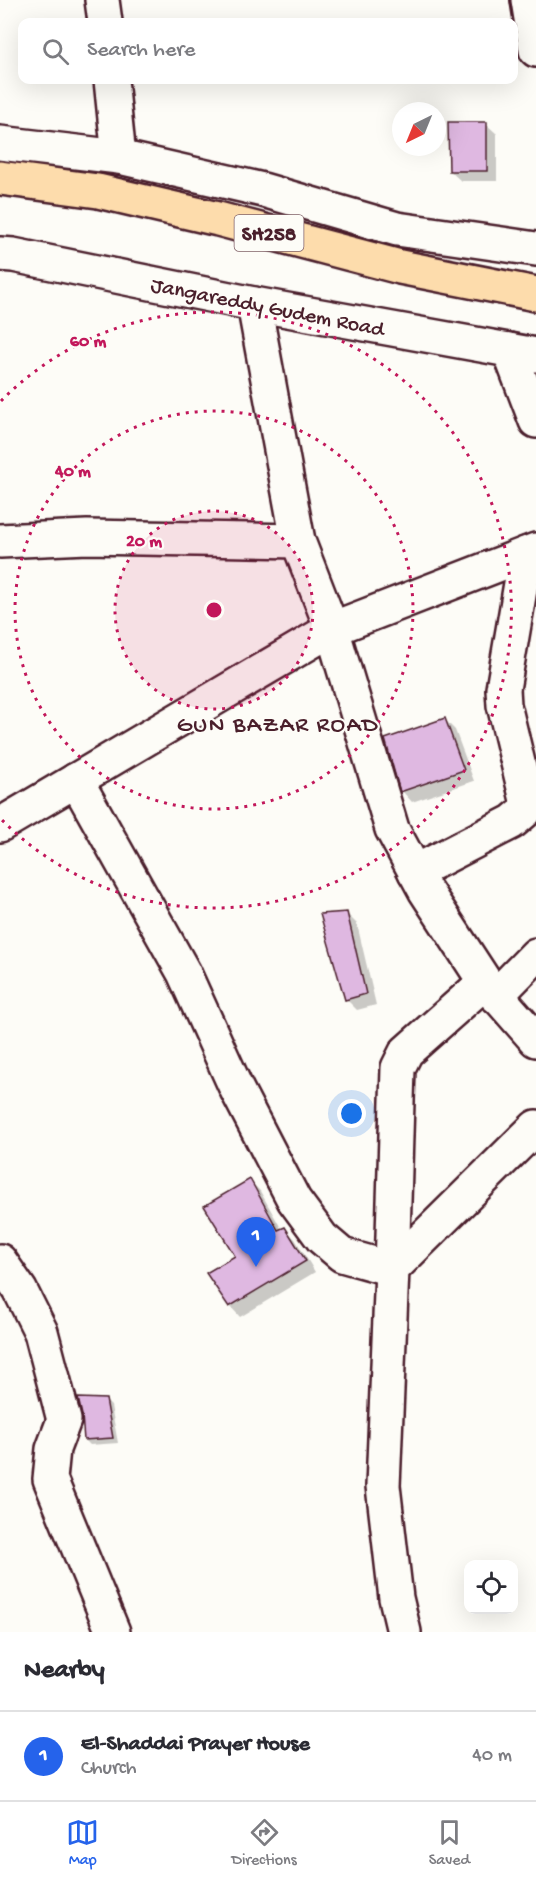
<!DOCTYPE html>
<html lang="en">
<head>
<meta charset="utf-8">
<style>
	:root { --surface:#fff; --page:#f2f2f3; --text:#2b2b33; --muted:#7c7c81; --line:#e1e1e2; --accent:#2563eb }
	body { margin:0; font-family:"Gochi Hand",sans-serif; background:var(--page); color:var(--text) }
	.controls { position:absolute; right:18px; bottom:18px; display:grid; overflow:hidden; border-radius:12px; box-shadow:0 6px 24px #0002 }
	.controls button { width:54px; height:54px; display:grid; place-items:center; padding:0; border:0; border-bottom:2px solid var(--line); background:var(--surface); color:var(--text); font:30px sans-serif }
	.compass { position:absolute; left:392px; top:102px; width:54px; height:54px; border-radius:50%; background:var(--surface); box-shadow:0 6px 24px #0002; rotate:223deg }
	.you { position:absolute; left:352px; top:1114px; width:21px; height:21px; margin:-15px; border:4px solid #fff; border-radius:50%; background:#1a73e8; box-shadow:0 0 0 9px #1a73e833 }
	.badge { display:grid; place-items:center; width:39px; height:39px; border-radius:50%; background:var(--accent); color:#fff; font-size:20px; font-weight:700 }
	.pin { position:absolute; translate:-50% -50px; filter:drop-shadow(0 2px 3px #0008) }
	.pin::after { content:''; position:absolute; top:32px; width:21px; height:18px; background:inherit; clip-path:polygon(0 0,100% 0,50% 100%) }
	.list { margin:0; padding:0; list-style:none }
	h2 { display:flex; justify-content:space-between; align-items:center; height:78px; margin:0; padding:0 24px; font-size:26px }
	h2 small { font-size:20px; font-weight:400; color:var(--muted) }
	.list li { display:grid; grid-template-columns:39px 1fr auto; gap:18px; align-items:center; box-sizing:border-box; height:90px; padding:0 24px; border-top:2px solid var(--line) }
	.list b { display:block; font-size:22px; white-space:nowrap }
	.list p { margin:0; font-size:20px; white-space:nowrap; color:var(--muted) }
	.list em { font-size:20px; font-style:normal; color:var(--muted) }
	.icon { flex:none; width:33px; height:33px; fill:none; stroke:currentColor; stroke-width:2; stroke-linecap:round; stroke-linejoin:round }
	.map { position:relative; flex:none; width:536px; height:1632px; overflow:hidden }
	.search { position:absolute; background:var(--surface); box-shadow:0 6px 24px #0002; left:18px; right:18px; top:18px; height:66px; display:flex; align-items:center; gap:15px; box-sizing:border-box; padding:0 21px; border-radius:12px; color:var(--muted); font-size:22px }
	.sheet { height:168px; background:var(--surface) }
	nav { display:flex; justify-content:space-around; align-items:center; box-sizing:border-box; height:84px; border-top:2px solid var(--line); background:var(--surface); font-size:16px; color:var(--muted) }
	nav a { display:grid; justify-items:center; gap:3px }
	nav .on { color:var(--accent) }
	.map>svg:first-child { display:block }
</style>
</head>
<body>
<div class="map">
<svg width="536" height="1632" viewBox="0 0 536 1632">
	<rect width="100%" height="100%" fill="#fdfcf7"/>
	<filter id="ink" filterUnits="userSpaceOnUse"><feTurbulence type="fractalNoise" baseFrequency=".0167" numOctaves="2"/><feDisplacementMap in="SourceGraphic" scale="12" xChannelSelector="R" yChannelSelector="G"/><feConvolveMatrix kernelMatrix="1 2 1 2 8 2 1 2 1" color-interpolation-filters="sRGB"/></filter>
	<g filter="url(#ink)">
		<g fill="#0003">
			<path d="M486,124L497,134V181H461L450,171Z"/>
			<path d="M445,720L455,730L474,781L412,802L402,791Z"/>
			<path d="M346,913L357,924L376,1005L357,1010L346,999Z"/>
			<path d="M250,1181L260,1191L282,1230L284,1228L295,1239L315,1272L240,1317L230,1306Z"/>
			<path d="M106,1401L111,1406L118,1443L90,1445L85,1440Z"/>
		</g>
		<g fill="#dfb8e1" stroke="#4a1f2b" stroke-width="1.5">
			<path d="M448,122H487V171H449Z"/>
			<path d="M445,718L464,770L400,792L385,739Z"/>
			<path d="M347,912L366,994L345,1000L320,914Z"/>
			<path d="M250,1179L278,1230L285,1227L306,1261L229,1307L206,1273L235,1256L204,1206Z"/>
			<path d="M78,1398L106,1399L113,1438L84,1440L82,1415Z"/>
		</g>
		<g fill="none" stroke-linecap="round" stroke-linejoin="round">
			<g stroke="#4a1f2b" stroke-width="38">
				<g id="minor">
					<path d="M102,0L105,22"/>
					<path d="M528,0L536,50"/>
					<path d="M111,80L119,157"/>
					<path d="M0,143L119,157L263,190L397,229L536,249"/>
					<path d="M509,350L536,421"/>
					<path d="M0,541L87,537L298,541"/>
					<path d="M76,780L184,973L237,1090L294,1200L322,1238L342,1255L392,1269L398,1068L406,1052L485,982L425,890L392,829L332,629L536,550"/>
					<path d="M0,825L332,629L298,541L254,304"/>
					<path d="M415,872L512,822L525,811L527,800L504,705L503,689L526,554"/>
					<path d="M485,982L536,1040"/>
					<path d="M496,996L536,955"/>
					<path d="M0,1261L20,1290L41,1332L64,1420L53,1449L50,1479L113,1632"/>
					<path d="M404,1632L396,1598L383,1486L392,1269L536,1127"/>
				</g>
			</g>
			<g stroke="#4a1f2b" stroke-width="38">
				<path id="secondary" d="M0,254L13,255L254,304L536,355"/>
			</g>
			<g stroke="#4a1f2b" stroke-width="38">
				<path id="primary" d="M0,178L98,191L218,219L400,267L536,294"/>
			</g>
			<use href="#minor" stroke="#fdfcf7" stroke-width="33"/>
			<use href="#secondary" stroke="#fdfcf7" stroke-width="33"/>
			<use href="#primary" stroke="#fddcac" stroke-width="33"/>
		</g>
	</g>
	<circle cx="214" cy="610" r="99" fill="#c2185b" fill-opacity=".12"/>
	<g fill="none" stroke="#c2185b" stroke-width="3" stroke-dasharray="3 6">
		<circle cx="214" cy="610" r="99"/>
		<circle cx="214" cy="610" r="199"/>
		<path d="M1 401A298 298 0 1 1 1 819"/>
	</g>
	<g text-anchor="middle" stroke-width="4.5" stroke-linejoin="round" paint-order="stroke">
		<rect fill="#fdfcf7" stroke="#806168" stroke-width="1.5" x="234.5" y="215" width="69" height="36" rx="4.5"/>
		<g font-size="21" font-weight="bold" fill="#4a1f2b">
			<text x="269" y="240">SH258</text>
		</g>
		<g font-size="22" fill="#4a1f2b" stroke="#fdfcf7">
			<text transform="translate(268 305) rotate(11)" y="8">Jangareddy Gudem Road</text>
		</g>
		<g font-size="24" letter-spacing="1.5" fill="#4a1f2b" stroke="#fdfcf7">
			<text x="278" y="731">GUN BAZAR ROAD</text>
		</g>
	</g>
	<circle cx="214" cy="610" r="9" fill="#c2185b" stroke="#fdfcf7" stroke-width="3"/>
	<g font-size="18" text-anchor="middle" font-weight="bold" fill="#c2185b" stroke="#fdfcf7" stroke-width="4.5" stroke-linejoin="round" paint-order="stroke">
		<text x="88" y="346">60 m</text>
		<text x="73" y="476">40 m</text>
		<text x="144" y="546">20 m</text>
	</g>
</svg>
<div class="controls">
<button><svg class="icon" aria-label="locate" viewBox="0 0 24 24"><circle cx="12" cy="12" r="6"/><path d="M12 2v4M12 18v4M2 12h4M18 12h4"/></svg></button>
</div>
<svg class="compass" viewBox="-18 -18 36 36"><path d="M0-13l5 13h-10z" fill="#e53935"/><path d="M0 13l5-13h-10z" fill="#7c7c81"/></svg>
<div class="you"></div>
<div class="pin badge" style="left:256px;top:1267px">1</div>
<div class="search"><svg class="icon" aria-label="search" viewBox="0 0 24 24"><circle cx="10" cy="10" r="6"/><path d="M15 15l6 6"/></svg>Search here</div>
</div>
<section class="sheet">
<h2>Nearby<small></small></h2>
<ul class="list">
<li><span class="badge">1</span><div><b>El-Shaddai Prayer House</b><p>Church</p></div><em>40 m</em></li>
</ul>
</section>
<nav>
<a class="on"><svg class="icon" aria-label="map" viewBox="0 0 24 24"><path d="M3 6l6-2 6 2 6-2v14l-6 2-6-2-6 2zM9 4v14M15 6v14"/></svg>Map</a>
<a><svg class="icon" aria-label="directions" viewBox="0 0 24 24"><path d="M12 3l9 9-9 9-9-9zM9 14v-3h6M13 9l2 2-2 2"/></svg>Directions</a>
<a><svg class="icon" aria-label="saved" viewBox="0 0 24 24"><path d="M7 4h10v16l-5-4-5 4z"/></svg>Saved</a>
</nav>
</body>
</html>
